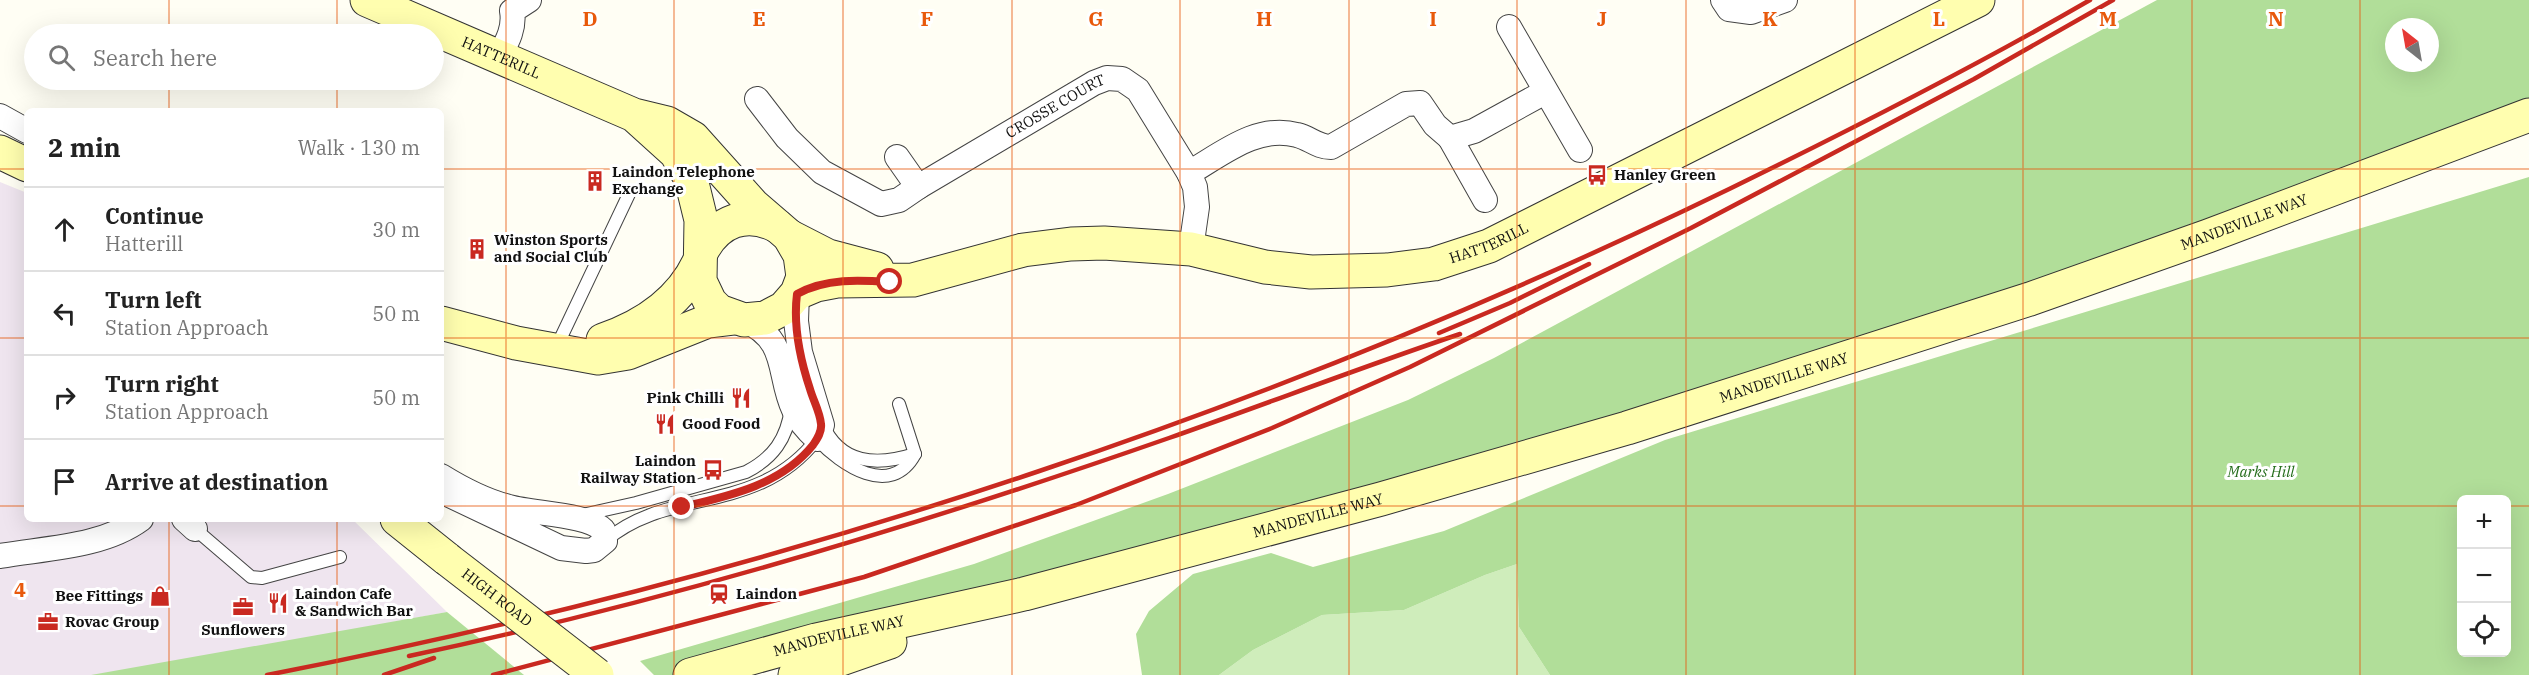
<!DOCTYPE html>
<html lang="en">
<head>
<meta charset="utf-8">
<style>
	:root { --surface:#fff; --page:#f2f2f2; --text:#222; --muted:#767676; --line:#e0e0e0 }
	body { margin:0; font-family:"IBM Plex Serif",serif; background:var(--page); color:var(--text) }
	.controls { position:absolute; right:18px; bottom:18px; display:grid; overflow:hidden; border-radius:9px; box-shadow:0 6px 24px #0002 }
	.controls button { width:54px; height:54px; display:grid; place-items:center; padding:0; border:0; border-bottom:2px solid var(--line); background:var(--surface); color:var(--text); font:30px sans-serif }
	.compass { position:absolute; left:2385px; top:18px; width:54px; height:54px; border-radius:50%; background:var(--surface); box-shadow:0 6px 24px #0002; rotate:329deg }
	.stop { position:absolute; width:18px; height:18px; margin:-14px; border:4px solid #c92920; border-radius:50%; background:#fff }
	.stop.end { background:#c92920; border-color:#fff; box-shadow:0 2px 6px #0008 }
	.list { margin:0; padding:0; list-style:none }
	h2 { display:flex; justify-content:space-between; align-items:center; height:78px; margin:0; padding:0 24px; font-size:26px }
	h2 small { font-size:20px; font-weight:400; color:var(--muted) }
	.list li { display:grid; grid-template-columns:39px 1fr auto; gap:18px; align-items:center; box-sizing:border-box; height:84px; padding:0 24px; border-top:2px solid var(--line) }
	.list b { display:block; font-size:22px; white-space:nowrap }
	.list p { margin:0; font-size:20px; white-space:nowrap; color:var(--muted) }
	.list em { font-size:20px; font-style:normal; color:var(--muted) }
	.icon { flex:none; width:33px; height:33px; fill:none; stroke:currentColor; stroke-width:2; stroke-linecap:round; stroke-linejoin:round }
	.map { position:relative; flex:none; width:2529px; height:675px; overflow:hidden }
	.search { position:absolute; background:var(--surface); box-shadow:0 6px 24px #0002; left:24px; top:24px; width:420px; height:66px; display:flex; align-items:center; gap:15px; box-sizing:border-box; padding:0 21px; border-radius:33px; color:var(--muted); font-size:22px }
	.panel { position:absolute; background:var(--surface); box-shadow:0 6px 24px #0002; left:24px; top:108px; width:420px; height:414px; border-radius:9px }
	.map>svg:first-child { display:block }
</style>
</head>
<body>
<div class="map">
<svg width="2529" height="675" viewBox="0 0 2529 675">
	<rect width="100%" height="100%" fill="#fffef4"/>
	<path fill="#efe5ef" d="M0,182L27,193V519H352L447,612L112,675H0Z"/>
	<path fill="#cfedbb" d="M1517,564L1519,627L1550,675H1219L1253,650L1322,615L1404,610L1485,575Z"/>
	<g fill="#b1de99" fill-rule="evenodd">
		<path d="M2157,0H2529V112L1920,336L690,675H654L640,661L974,564L1168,494L1408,400L1494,358ZM2394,27H2430V63H2394Z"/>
		<path d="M2529,177V675H1550L1519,627L1517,564L1485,575L1404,610L1322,615L1253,650L1219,675H1142L1136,634L1149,611L1193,574L1271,553L1313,567L1444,531L1665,440ZM2462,500H2506V652H2462Z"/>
		<path d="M447,612L524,675H91Z"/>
	</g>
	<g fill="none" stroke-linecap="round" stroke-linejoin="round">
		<g stroke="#444" stroke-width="14">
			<g id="lane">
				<path d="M556,348L629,194"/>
				<path d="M822,423C840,465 877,466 915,454"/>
				<path d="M582,515L636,503L746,472C773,458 787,439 791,408"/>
				<path d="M195,529L251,577L262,578L340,557"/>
				<path d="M605,541C669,486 757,516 817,439C841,465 891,499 915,454L899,404"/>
			</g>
		</g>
		<g stroke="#444" stroke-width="26">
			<g id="street">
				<path d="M1723,0L1729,9L1751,12L1785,0"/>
				<path d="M1509,27L1580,150"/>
				<path d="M499,57C507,42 515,28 512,11L529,0"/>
				<path d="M757,99L787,138L822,172L881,204L899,200L918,187"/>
				<path d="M0,116L27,131"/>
				<path d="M1450,138L1485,200"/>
				<path id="s1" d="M897,157L918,187L1094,83L1107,78L1122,79L1138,90L1189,173L1195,187L1197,207L1191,249"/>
				<path d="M1189,173C1222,154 1257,124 1297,135C1310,138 1317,147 1331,147L1406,104L1420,103L1435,125L1450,138L1474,131L1545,92"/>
				<path d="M744,320C790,340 777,374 794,410C799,421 808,431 817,439L822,425L800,352L796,321L797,293"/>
				<path d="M441,476C462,489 485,501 509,507C533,514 588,514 603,530L605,541L594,550L586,551L561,548L441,491"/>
				<path d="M184,519L195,529"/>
				<path d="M0,556C46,548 103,547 141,519"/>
			</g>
		</g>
		<g stroke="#333" stroke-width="35">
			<g id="secondary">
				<path id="s2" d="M367,0L634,115L676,153L691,179L701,220L700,281L710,302L719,311L744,320L765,318L784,308L797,293L803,277L800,255L789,236L753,205L693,138L667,123L634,115"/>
				<path d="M0,152L27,165"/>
				<path d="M789,236L828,256L877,269"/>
				<path d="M702,251C718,221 746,210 777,226"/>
				<path id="s3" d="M797,293L816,285L837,281L913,280L1023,250L1071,244L1104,243L1191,249L1265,267L1311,272L1387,270L1434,264L1489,246L1978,0"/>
				<path d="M441,323L516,343L598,358L628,353L708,321L733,318"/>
				<path d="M603,340C644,326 680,302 699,262"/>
				<path d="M397,519L447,559"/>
				<path id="s4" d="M690,675L816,640L1024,594L1381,499L1627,428L2030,299L2208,236L2529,115"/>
				<path d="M795,675L890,642"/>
			</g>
		</g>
		<use href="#lane" stroke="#fff" stroke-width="12"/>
		<use href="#street" stroke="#fff" stroke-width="24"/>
		<use href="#secondary" stroke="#fffeaf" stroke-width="33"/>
		<g stroke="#c92920" stroke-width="4.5">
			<path d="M1439,333L1510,303L1589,264"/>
			<path d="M409,656C666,602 920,525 1169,438C1266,404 1362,367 1460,334"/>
			<path d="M267,675C790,573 1300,403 1778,165C1883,113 1988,59 2090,0"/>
			<path d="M384,675L434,658"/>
			<path d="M493,675L864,577L1076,505L1272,428L1410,367L1691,228L1974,79L2113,0"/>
		</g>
		<g stroke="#333" stroke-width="35" stroke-linecap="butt">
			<g id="secondary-bridge">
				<path id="s5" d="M447,559L597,675"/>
			</g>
		</g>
		<use href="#secondary-bridge" stroke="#fffeaf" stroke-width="33"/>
	</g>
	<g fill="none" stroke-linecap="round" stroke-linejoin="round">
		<path stroke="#c92920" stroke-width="8" d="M682,507C729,496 781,485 813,445C817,439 822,432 821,424C820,412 813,400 810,389C800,359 793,326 797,294C826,278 859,280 890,282"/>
	</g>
	<path fill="none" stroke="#e8590c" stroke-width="1.5" stroke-opacity="0.55" d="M169,0V34M337,0V34M506,0V675M674,0V675M843,0V675M1012,0V675M1180,0V675M1349,0V675M1517,0V675M1686,0V675M1855,0V675M2023,0V675M2192,0V675M2360,0V675M169,80V111M337,80V111M0,169H27M441,169H2529M0,338H27M441,338H2529M0,506H27M441,506H2462M2506,506H2529M169,519V675M337,519V675"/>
	<defs>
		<g id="bus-bare" transform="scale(1.62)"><path d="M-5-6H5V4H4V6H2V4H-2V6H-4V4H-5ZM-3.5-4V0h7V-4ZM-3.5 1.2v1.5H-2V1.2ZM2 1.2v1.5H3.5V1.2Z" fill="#c92920" stroke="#fff" stroke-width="2.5" paint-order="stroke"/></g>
		<g id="building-bare" transform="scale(1.62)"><path d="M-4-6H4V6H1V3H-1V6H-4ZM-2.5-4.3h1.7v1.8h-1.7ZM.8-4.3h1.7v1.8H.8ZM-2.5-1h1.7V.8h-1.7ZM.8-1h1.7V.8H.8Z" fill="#c92920" stroke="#fff" stroke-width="2.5" paint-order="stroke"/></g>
		<g id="restaurant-bare" transform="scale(1.62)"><path d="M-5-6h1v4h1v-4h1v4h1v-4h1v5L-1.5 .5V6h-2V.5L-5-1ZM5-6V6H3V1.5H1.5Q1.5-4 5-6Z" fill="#c92920" stroke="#fff" stroke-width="2.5" paint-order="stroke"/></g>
		<g id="station-bare" transform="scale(1.62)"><path d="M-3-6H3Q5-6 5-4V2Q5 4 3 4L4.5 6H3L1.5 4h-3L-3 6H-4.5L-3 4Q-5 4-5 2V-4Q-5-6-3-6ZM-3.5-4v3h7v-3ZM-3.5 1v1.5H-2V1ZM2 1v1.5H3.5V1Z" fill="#c92920" stroke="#fff" stroke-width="2.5" paint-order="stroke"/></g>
		<g id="shop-bare" transform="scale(1.62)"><path d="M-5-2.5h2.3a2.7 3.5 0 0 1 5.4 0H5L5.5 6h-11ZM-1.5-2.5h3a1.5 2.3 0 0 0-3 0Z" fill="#c92920" stroke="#fff" stroke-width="2.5" paint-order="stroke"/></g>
		<g id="office-bare" transform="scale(1.62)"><path d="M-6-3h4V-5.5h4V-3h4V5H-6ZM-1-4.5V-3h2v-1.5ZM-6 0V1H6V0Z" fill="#c92920" stroke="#fff" stroke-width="2.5" paint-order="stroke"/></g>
	</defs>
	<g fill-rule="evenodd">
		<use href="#bus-bare" x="1597" y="175"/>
		<use href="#building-bare" x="595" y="181"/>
		<use href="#building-bare" x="477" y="249"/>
		<use href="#restaurant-bare" x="741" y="398"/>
		<use href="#restaurant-bare" x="665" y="424"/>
		<use href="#bus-bare" x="713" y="470"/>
		<use href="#station-bare" x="719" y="594"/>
		<use href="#shop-bare" x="160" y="596"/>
		<use href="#restaurant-bare" x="278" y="603"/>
		<use href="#office-bare" x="243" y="607"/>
		<use href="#office-bare" x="48" y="622"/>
	</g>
	<g text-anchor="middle" stroke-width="6" stroke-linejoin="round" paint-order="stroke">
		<g font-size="15" fill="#111" stroke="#fff">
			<text dy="5" stroke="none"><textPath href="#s2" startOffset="146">HATTERILL</textPath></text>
			<text dy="5" stroke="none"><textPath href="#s1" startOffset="196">CROSSE COURT</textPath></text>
			<text dy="5" stroke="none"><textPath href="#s4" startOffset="1620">MANDEVILLE WAY</textPath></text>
			<text dy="5" stroke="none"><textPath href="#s3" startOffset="705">HATTERILL</textPath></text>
			<text dy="5" stroke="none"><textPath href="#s4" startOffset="1134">MANDEVILLE WAY</textPath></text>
			<text dy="5" stroke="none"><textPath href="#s4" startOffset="648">MANDEVILLE WAY</textPath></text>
			<text dy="5" stroke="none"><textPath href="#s5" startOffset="63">HIGH ROAD</textPath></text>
			<text dy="5" stroke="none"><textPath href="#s4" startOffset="154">MANDEVILLE WAY</textPath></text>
		</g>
		<g font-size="15" font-weight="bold" fill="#111" stroke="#fff" text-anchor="start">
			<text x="612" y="177">Laindon Telephone<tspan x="612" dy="17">Exchange</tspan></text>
			<text x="1614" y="180">Hanley Green</text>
			<text x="494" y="245">Winston Sports<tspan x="494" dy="17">and Social Club</tspan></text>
			<text x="724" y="403" text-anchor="end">Pink Chilli</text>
			<text x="682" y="429">Good Food</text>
			<text x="696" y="466" text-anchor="end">Laindon<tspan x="696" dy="17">Railway Station</tspan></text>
			<text x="295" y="599">Laindon Cafe<tspan x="295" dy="17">&amp; Sandwich Bar</tspan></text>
			<text x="736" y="599">Laindon</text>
			<text x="143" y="601" text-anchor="end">Bee Fittings</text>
			<text x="65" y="627">Rovac Group</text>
			<text x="243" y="635" text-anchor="middle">Sunflowers</text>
		</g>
		<g font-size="15" font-style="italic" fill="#256d1c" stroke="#fff">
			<text x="2261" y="477">Marks Hill</text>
		</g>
	</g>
	<g font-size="20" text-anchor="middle" font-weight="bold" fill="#e8590c" stroke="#fff" stroke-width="6" stroke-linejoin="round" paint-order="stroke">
		<text x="590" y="26">D</text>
		<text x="759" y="26">E</text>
		<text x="927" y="26">F</text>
		<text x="1096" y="26">G</text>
		<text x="1264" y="26">H</text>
		<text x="1433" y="26">I</text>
		<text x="1602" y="26">J</text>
		<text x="1770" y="26">K</text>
		<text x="1939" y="26">L</text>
		<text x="2108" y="26">M</text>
		<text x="2276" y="26">N</text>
		<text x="20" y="597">4</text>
	</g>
</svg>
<div class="controls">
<button>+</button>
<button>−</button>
<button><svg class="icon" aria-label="locate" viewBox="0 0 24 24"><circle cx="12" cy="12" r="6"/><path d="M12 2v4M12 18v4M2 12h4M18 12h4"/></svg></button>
</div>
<svg class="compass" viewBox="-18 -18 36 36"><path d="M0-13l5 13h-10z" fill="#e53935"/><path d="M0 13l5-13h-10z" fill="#767676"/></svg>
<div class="stop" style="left:890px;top:282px"></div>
<div class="stop end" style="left:682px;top:507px"></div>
<div class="search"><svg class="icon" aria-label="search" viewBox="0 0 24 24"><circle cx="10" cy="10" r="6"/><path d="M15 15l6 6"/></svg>Search here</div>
<section class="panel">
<h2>2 min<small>Walk · 130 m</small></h2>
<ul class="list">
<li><svg class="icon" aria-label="ahead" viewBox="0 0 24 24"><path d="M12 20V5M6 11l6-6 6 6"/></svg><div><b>Continue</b><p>Hatterill</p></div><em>30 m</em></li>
<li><svg class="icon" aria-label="left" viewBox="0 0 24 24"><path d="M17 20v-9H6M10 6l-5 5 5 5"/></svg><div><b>Turn left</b><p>Station Approach</p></div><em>50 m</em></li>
<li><svg class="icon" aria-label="right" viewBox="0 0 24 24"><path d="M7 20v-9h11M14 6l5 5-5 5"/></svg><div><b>Turn right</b><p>Station Approach</p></div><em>50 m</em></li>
<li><svg class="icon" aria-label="arrive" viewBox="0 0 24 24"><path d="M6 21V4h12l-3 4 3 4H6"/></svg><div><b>Arrive at destination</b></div></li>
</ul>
</section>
</div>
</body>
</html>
